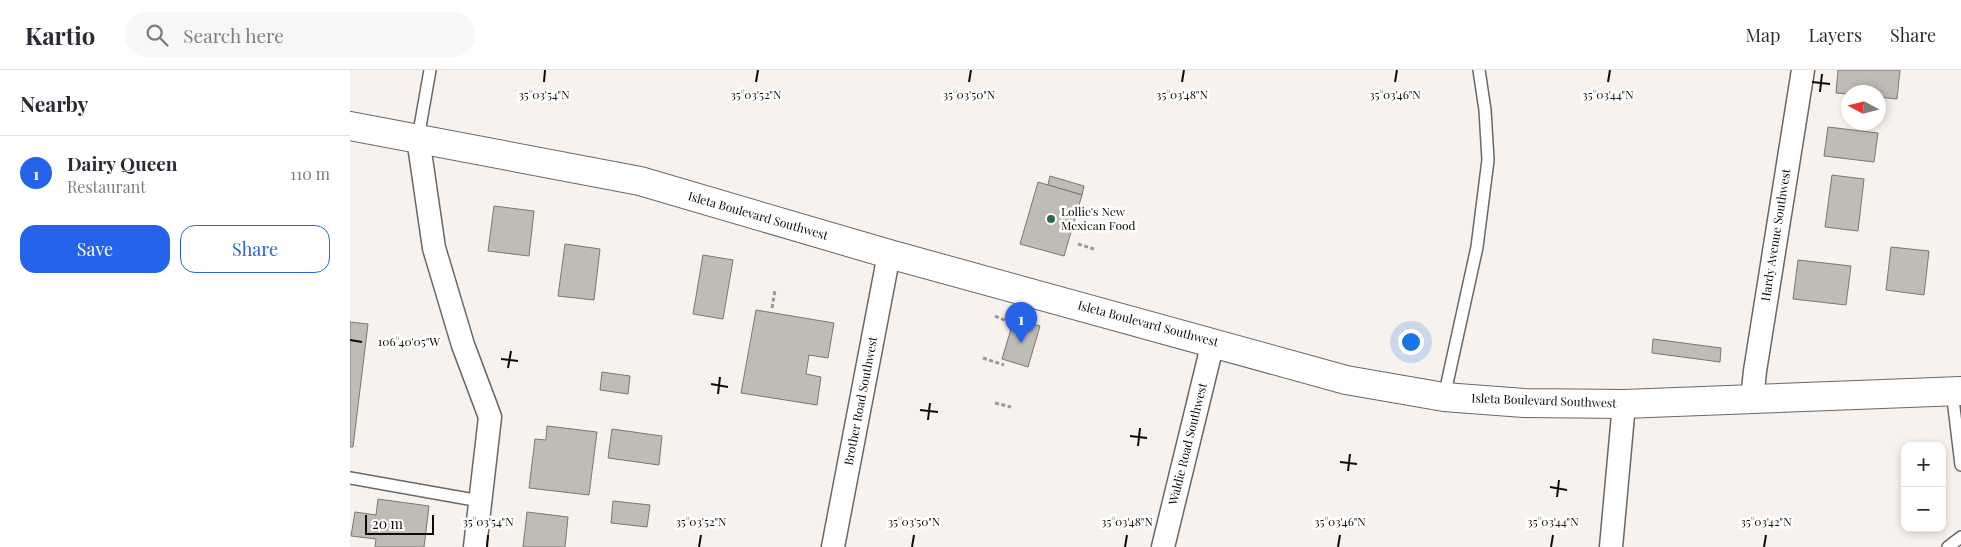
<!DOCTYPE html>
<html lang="en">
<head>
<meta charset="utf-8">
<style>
	:root { --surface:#fff; --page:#f7f7f7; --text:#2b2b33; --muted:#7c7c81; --line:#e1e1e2; --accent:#2563eb }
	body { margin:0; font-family:"Playfair Display",serif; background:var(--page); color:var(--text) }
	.controls { position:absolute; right:15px; bottom:15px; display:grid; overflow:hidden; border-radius:10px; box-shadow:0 2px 8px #0003 }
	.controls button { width:45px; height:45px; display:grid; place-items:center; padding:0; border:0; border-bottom:1px solid var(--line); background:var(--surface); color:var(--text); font:25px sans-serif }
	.compass { position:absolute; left:1491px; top:15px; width:45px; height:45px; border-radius:50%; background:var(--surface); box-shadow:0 2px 8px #0003; rotate:277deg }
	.scale { position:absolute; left:15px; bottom:12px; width:69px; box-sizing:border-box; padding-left:5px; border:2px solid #0d0b09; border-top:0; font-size:14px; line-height:18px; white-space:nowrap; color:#0d0b09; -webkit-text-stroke:4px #fff; paint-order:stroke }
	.you { position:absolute; left:1060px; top:271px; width:18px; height:18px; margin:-12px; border:4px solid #fff; border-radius:50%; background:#1a73e8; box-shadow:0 0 0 8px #1a73e833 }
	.badge { display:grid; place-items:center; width:32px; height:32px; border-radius:50%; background:var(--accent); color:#fff; font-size:16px; font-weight:700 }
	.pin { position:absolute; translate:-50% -41px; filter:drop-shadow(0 1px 2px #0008) }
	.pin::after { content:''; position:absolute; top:26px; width:18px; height:15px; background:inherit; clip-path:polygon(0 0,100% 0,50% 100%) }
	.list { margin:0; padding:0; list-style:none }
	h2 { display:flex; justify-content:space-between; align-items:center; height:65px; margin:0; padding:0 20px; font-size:21px }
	h2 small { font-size:16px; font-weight:400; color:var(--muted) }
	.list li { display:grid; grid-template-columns:32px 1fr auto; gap:15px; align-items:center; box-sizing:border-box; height:75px; padding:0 20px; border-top:1px solid var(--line) }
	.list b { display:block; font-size:19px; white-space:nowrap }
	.list p { margin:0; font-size:16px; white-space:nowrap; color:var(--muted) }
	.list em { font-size:16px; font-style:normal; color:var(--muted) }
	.actions { display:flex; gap:10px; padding:15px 20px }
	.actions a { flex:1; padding:11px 0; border:1px solid var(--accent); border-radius:15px; text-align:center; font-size:18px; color:var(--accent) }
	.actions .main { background:var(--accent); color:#fff }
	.icon { flex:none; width:28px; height:28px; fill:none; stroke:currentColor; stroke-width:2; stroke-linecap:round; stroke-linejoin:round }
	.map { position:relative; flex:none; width:1611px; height:477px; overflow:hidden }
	header { display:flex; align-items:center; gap:30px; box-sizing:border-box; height:70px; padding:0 25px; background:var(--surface); border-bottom:1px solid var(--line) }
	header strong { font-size:24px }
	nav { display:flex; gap:28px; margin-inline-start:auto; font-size:18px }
	.search { width:350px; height:45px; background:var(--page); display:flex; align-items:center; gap:12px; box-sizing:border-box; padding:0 18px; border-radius:28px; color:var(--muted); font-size:19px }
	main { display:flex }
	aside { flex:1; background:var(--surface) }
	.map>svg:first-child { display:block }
</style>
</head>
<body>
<header>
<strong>Kartio</strong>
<div class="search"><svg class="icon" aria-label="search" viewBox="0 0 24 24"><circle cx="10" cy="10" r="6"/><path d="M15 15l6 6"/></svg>Search here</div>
<nav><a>Map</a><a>Layers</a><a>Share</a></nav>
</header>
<main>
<aside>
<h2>Nearby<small></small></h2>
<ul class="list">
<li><span class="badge">1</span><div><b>Dairy Queen</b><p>Restaurant</p></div><em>110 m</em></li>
</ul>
<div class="actions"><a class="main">Save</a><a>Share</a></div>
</aside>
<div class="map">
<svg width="1611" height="477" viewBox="0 0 1611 477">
	<rect width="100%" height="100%" fill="#f8f2ee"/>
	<g fill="#bfbcb6" stroke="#7a7771">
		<path d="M1488,0H1550L1547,29L1528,27V22H1498V24L1486,23Z"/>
		<path d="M1478,57L1528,63L1524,92L1474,86Z"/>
		<path d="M1482,105L1514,109L1508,161L1475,157Z"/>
		<path d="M700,106L734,116L732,125L698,115Z"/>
		<path d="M688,112L732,125L714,186L670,174Z"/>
		<path d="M144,136L184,141L179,186L138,181Z"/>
		<path d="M215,174L250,179L244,230L208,226Z"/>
		<path d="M1541,177L1579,181L1574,225L1536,220Z"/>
		<path d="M353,185L383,190L373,249L343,244Z"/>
		<path d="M1448,190L1501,196L1496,235L1443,229Z"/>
		<path d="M406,240L484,253L478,288L459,285L456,304L471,307L467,335L391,323Z"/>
		<path d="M664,249L690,256L678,297L652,289Z"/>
		<path d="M0,252L18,254L3,377H0Z"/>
		<path d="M1303,269L1371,278L1370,292L1302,283Z"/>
		<path d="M252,302L280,306L278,324L250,320Z"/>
		<path d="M197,356L247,362L239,425L179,418L185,369L196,370Z"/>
		<path d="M262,359L312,366L309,395L258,388Z"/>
		<path d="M28,429L79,436L74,477H25L26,469L1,466L5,442L26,445Z"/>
		<path d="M263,431L300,435L297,457L261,453Z"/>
		<path d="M177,442L218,447L215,477H173Z"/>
	</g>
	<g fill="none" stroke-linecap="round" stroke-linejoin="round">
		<g stroke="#6c6763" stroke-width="14">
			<g id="service">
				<path d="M68,68L80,0"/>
				<path d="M1602,321L1611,395"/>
				<path d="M1094,327L1127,177L1138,90L1135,40L1129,0"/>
				<path d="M0,408L130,431"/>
				<path d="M1598,477L1611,467"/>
			</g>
		</g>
		<g stroke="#6c6763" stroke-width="25">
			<g id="minor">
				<path d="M68,68L84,178L113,275L140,347L125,477"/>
				<path d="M1402,330L1405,301L1453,0"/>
				<path d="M483,477L539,184"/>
				<path d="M813,477L863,272"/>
				<path d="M1261,477L1274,334"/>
			</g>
		</g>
		<g stroke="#6c6763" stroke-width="30">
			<path id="secondary" d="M0,56L290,111L539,184L996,310L1094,327L1174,333L1274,334L1611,321"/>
		</g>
		<g stroke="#9c9794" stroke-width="3" stroke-dasharray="4 2.5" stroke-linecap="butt">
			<path d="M728,174L744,179"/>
			<path d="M422,238L425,220"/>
			<path d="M645,246L659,252"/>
			<path d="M633,288L654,295"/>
			<path d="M645,333L661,337"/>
		</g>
		<use href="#service" stroke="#fff" stroke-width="11"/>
		<use href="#minor" stroke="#fff" stroke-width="22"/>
		<use href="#secondary" stroke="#fff" stroke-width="28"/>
	</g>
	<path fill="none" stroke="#0d0b09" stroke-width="2" d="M194,12L195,0M406,12L408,0M619,12L621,0M832,12L834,0M1045,12L1047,0M1258,12L1260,0M1462,12L1480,14M1470,22L1472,4M0,270L12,272M151,289L168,291M158,298L161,281M361,314L378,317M368,324L370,307M570,340L588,342M578,350L580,333M780,366L797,368M788,376L790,358M990,392L1007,394M998,401L1000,384M1200,417L1217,420M1207,427L1209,410M137,477L138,465M349,477L351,465M562,477L564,465M775,477L777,465M988,477L990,465M1201,477L1203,465M1414,477L1416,465"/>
	<circle fill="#2c6954" stroke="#fff" stroke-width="2" cx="701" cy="149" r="5"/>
	<g text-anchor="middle" stroke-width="5" stroke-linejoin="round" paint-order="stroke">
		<g font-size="12" fill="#0d0b09" stroke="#fff" text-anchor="start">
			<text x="711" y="146">Lollie's New<tspan x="711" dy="14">Mexican Food</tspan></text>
		</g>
		<g font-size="12" fill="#0d0b09" stroke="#fff">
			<text transform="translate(408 146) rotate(16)" y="4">Isleta Boulevard Southwest</text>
			<text transform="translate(1426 165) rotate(-81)" y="4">Hardy Avenue Southwest</text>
			<text transform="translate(798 254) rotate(15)" y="4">Isleta Boulevard Southwest</text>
			<text transform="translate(511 331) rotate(-79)" y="4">Brother Road Southwest</text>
			<text transform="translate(1194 331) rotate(2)" y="4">Isleta Boulevard Southwest</text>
			<text transform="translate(838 374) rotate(-76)" y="4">Waldie Road Southwest</text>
		</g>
	</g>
	<g font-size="12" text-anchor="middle" fill="#0d0b09" stroke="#fff" stroke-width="5" stroke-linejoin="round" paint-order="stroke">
		<text x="194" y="29">35°03'54"N</text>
		<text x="406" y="29">35°03'52"N</text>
		<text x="619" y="29">35°03'50"N</text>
		<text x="832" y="29">35°03'48"N</text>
		<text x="1045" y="29">35°03'46"N</text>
		<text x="1258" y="29">35°03'44"N</text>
		<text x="59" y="276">106°40'05"W</text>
		<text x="138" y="456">35°03'54"N</text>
		<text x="351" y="456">35°03'52"N</text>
		<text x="564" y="456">35°03'50"N</text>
		<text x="777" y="456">35°03'48"N</text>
		<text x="990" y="456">35°03'46"N</text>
		<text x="1203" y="456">35°03'44"N</text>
		<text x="1416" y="456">35°03'42"N</text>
	</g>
</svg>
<div class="controls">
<button>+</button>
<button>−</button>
</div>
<svg class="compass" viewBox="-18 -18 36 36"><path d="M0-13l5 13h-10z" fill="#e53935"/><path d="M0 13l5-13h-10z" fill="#7c7c81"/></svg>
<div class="scale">20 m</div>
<div class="you"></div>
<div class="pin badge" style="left:671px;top:273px">1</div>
</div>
</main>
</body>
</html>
